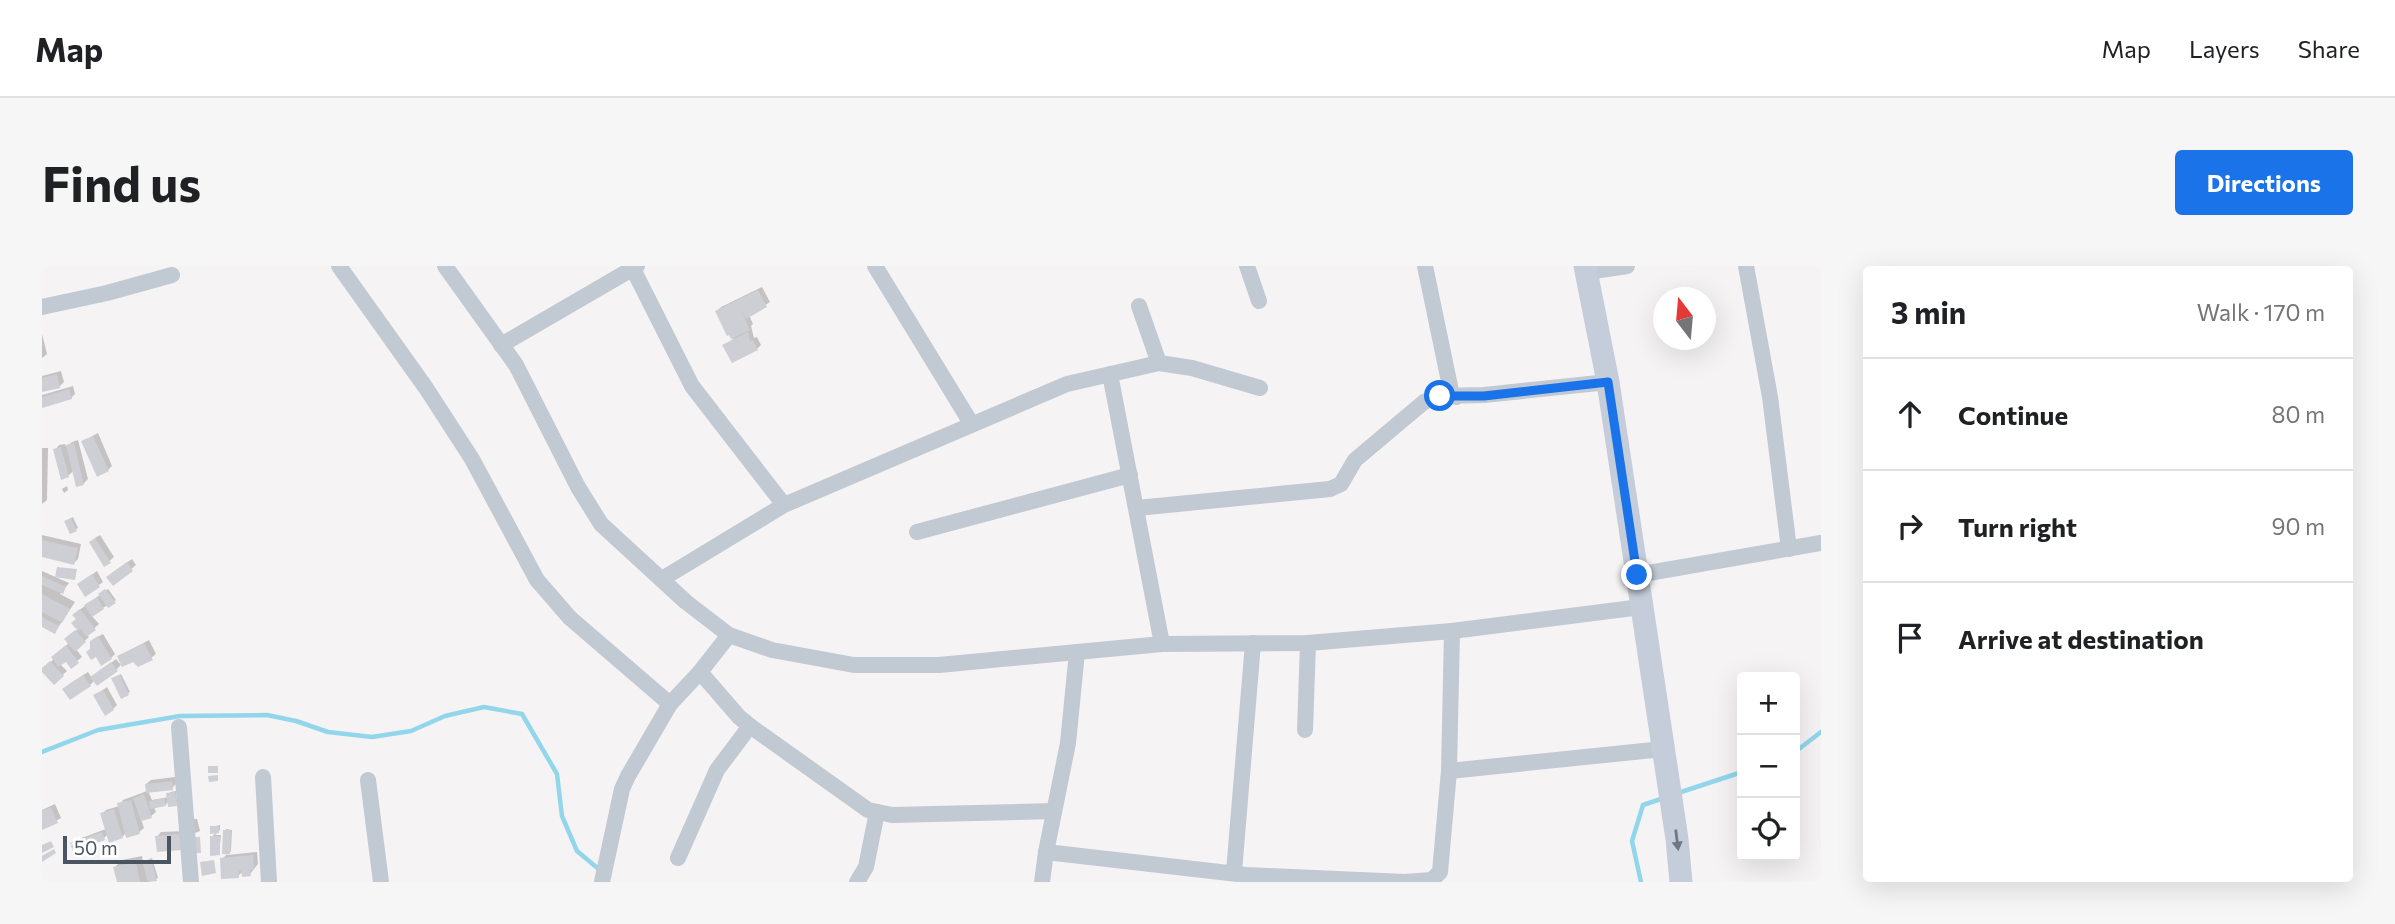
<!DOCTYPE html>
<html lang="en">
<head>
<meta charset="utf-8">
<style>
	:root { --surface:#fff; --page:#f6f6f6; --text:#202124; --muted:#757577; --line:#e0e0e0; --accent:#1a73e8 }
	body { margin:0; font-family:Commissioner,sans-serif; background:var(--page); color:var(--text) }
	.controls { position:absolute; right:21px; bottom:21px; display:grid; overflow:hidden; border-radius:7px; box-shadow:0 7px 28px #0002 }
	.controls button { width:63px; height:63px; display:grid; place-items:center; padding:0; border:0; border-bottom:2px solid var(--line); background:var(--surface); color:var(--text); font:35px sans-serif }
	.compass { position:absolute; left:1611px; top:21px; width:63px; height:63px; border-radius:50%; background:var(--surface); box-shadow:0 7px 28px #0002; rotate:344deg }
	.scale { position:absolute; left:21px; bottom:18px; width:108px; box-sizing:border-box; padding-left:7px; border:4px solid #4a5561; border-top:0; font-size:19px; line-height:24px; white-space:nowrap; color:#4a5561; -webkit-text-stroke:5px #fff; paint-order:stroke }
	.stop { position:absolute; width:21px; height:21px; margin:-16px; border:5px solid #1a73e8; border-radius:50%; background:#fff }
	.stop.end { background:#1a73e8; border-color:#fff; box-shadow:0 2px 7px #0008 }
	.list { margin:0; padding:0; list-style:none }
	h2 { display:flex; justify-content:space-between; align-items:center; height:91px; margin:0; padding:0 28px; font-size:30px }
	h2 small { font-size:23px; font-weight:400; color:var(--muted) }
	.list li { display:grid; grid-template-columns:46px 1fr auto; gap:21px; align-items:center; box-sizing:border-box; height:112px; padding:0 28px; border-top:2px solid var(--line) }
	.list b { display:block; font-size:26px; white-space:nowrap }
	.list em { font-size:23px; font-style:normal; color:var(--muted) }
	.icon { flex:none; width:38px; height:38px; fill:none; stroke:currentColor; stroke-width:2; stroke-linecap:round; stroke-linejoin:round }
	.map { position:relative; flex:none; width:1779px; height:616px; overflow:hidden; border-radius:7px }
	header { display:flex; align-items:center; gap:42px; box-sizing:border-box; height:98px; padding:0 35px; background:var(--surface); border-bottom:2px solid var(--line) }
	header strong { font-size:33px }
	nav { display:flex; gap:38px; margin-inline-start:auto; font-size:24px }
	.intro { display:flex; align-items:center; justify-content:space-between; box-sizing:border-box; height:168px; padding:0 42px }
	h1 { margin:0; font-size:49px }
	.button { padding:18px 32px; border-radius:7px; background:var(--accent); color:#fff; font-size:24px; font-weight:700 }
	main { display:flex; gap:42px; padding:0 42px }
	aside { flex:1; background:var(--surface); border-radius:7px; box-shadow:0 7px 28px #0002 }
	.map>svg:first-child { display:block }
</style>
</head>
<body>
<header>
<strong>Map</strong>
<nav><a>Map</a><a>Layers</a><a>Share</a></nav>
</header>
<div class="intro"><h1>Find us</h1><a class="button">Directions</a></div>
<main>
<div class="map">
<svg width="1779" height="616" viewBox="0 0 1779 616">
	<rect width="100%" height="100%" fill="#f5f3f3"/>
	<g fill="#0003">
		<path d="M720,21L728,36L707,49L711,58L709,60L712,72L715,71L719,79L715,83L683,79L691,73L675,45L679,41Z"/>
		<path d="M0,68L5,88L0,92Z"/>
		<path d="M19,105L22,116L18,120L0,125V110Z"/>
		<path d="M31,120L33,128L29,132L0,140V129Z"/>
		<path d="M56,167L70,200L66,204L41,175Z"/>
		<path d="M36,174L46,213L41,218L32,204L26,210L13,184L17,179L23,178L24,181L30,176Z"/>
		<path d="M0,182H6L5,234L0,238Z"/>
		<path d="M25,220L26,224L22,227L20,223Z"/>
		<path d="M31,251L36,262L29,266L26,254Z"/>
		<path d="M0,269L39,278L36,293L32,297L0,290Z"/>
		<path d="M58,269L72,291L63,299L53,272Z"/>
		<path d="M90,293L94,299L71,318L70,307Z"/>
		<path d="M0,305L27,317L18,328L33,336L13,366L0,359Z"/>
		<path d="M55,305L61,316L44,328L37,318Z"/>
		<path d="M66,323L74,334L49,349L57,358L45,369L47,371L34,383L40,391L29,400L24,393L18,398L25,405L12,417L0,404L12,393L15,387L27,377L24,373L36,363V345Z"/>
		<path d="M61,368L73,388L69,392L50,382L54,372Z"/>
		<path d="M107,374L114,388L109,392L91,394L77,390Z"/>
		<path d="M74,393L79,399L75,403L53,414L48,419H26L46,406L50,412Z"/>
		<path d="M79,408L88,426L86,427L73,411Z"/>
		<path d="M65,421L75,439L71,443L54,429Z"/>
		<path d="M133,511L134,518L130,522L106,525L110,534L127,531L128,526L134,525L135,536L134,538L127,535L123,539L112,541L114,546L109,550L99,553L102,562L97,566L84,567L80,571L66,568L62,572L30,578L34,574L64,563L60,548L64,544L77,540L81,534L105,525L104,518L109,514Z"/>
		<path d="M13,538L19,552L0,563V544Z"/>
		<path d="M151,553H155L158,565L153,567Z"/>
		<path d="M178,559V564L173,569H179L177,588L170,571L174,566L169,561Z"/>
		<path d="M184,563L190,564L189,585L185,589L215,586L216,598L208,608L201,605L196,610L180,593L187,586L183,565Z"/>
		<path d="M142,565L143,579L115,571L119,566Z"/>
		<path d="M100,590L101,596L110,592L116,612L106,616H77L73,601L80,594Z"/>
	</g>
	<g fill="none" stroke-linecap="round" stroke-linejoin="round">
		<g stroke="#92d6ec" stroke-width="4.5">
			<path d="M0,486L56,464L138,450L225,449L254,455L286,466L330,471L369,465L403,450L442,441L480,448L515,508L520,550L535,585L559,605"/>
			<path d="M1753,486L1779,466"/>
			<path d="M1636,527L1700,506"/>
			<path d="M1599,616L1590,575L1601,539L1622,532"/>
		</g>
	</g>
	<g fill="#cdcfd5">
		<path d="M716,24L725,41L704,53L698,42L708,64L689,73L687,69L685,70L673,45Z"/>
		<path d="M706,66L708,75L711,74L716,84L690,97L680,79Z"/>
		<path d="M15,108L18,122L0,126V112Z"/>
		<path d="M27,123L30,133L0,142V131Z"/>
		<path d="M51,170L67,205L55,211L39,175Z"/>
		<path d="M32,177L42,219L34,221L24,179Z"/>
		<path d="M19,181L27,211L19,214L11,183Z"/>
		<path d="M29,252L35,265L28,268L22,255Z"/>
		<path d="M53,272L69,297L62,301L47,276Z"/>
		<path d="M0,274L36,282L32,299L0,291Z"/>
		<path d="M85,296L91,305L71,320L64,311Z"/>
		<path d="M15,301L35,303L33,314L13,311Z"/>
		<path d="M50,308L58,321L43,331L35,318Z"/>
		<path d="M0,310L24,321L21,328L0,319Z"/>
		<path d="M63,323L74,337L66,342L56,328Z"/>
		<path d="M0,328L28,343L20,357L0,346Z"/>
		<path d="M55,331L62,343L50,351L42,339Z"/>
		<path d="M38,343L54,364L44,371L39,363L36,365L29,357L34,353L30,349Z"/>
		<path d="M0,351L17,360L13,368L0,361Z"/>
		<path d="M33,364L44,376L33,386L22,373Z"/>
		<path d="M56,370L70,393L59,400L54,391L49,394L44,386L48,383V375Z"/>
		<path d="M102,377L111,394L96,401L91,396L80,401L75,390Z"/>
		<path d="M24,379L37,397L29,403L24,396L16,401L9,391Z"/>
		<path d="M8,395L22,410L12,419L0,406V402Z"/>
		<path d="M69,396L76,405L55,420L48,411Z"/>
		<path d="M41,409L49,420L28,434L20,423Z"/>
		<path d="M78,409L87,429L79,433L69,412Z"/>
		<path d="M61,424L72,444L63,450L51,429Z"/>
		<rect x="166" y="500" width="10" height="7"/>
		<path d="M176,509V515L167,516L166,510Z"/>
		<path d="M130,515L131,524L104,527L103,518Z"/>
		<path d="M133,526L135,540L126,541L124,527Z"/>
		<path d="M102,528L110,552L99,555L91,532Z"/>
		<path d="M122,532L124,540L108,543L107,535Z"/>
		<path d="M89,534L98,568L84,572L75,537Z"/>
		<path d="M9,541L16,557L0,564V545Z"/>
		<path d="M72,543L81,572L67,577L58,547Z"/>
		<path d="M168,560H177V567L168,568Z"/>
		<path d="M181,564H189L188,588H180Z"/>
		<path d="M60,566L63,574L31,586L28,577Z"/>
		<path d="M138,568L139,584L115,586L113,570Z"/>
		<path d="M168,570H178V589L168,590Z"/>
		<path d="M150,571H158L159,587H151Z"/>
		<path d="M9,575L12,581L0,587V579Z"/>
		<path d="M12,583L14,587L0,596V590Z"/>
		<path d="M211,589L212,603L208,604L209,610L200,611L199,605H197V612L179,613L178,592Z"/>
		<path d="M109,593L115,615L106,616L100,595Z"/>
		<path d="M172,594L174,607L160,610L158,596Z"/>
		<path d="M94,596L98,616H75L71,601Z"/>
	</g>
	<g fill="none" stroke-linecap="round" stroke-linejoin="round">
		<g stroke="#c1c9d2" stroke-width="16">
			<path d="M297,0L384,122L430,193L495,314L528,352L628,438"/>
			<path d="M403,0L474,99L536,221L559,258L644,336L687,369L730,384L812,399H897L1120,378L1266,377L1410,365L1599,341"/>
			<path d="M833,0L929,157"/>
			<path d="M1205,0L1217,35"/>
			<path d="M1383,0L1409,125L1414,131"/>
			<path d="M1704,0L1728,131L1747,283"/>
			<path d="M591,3L650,120L742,239"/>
			<path d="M1545,6L1585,0"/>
			<path d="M1097,40L1117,97"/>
			<path d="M0,41L65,27L130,9"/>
			<path d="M459,79L595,0"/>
			<path d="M1068,108L1120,378"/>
			<path d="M1095,242L1288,223L1299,218L1313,194L1382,136L1398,130L1442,129L1566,116"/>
			<path d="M875,266L1088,209"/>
			<path d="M1595,309L1779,277"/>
			<path d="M620,313L742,239L1025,118L1117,97L1150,102L1218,122"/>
			<path d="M658,406L697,451L708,460L826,544L850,549L1012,545"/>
			<path d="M137,461L149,616"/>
			<path d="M1263,464L1266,377"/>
			<path d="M1407,505L1621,483"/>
			<path d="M221,511L227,616"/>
			<path d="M326,514L339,616"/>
			<path d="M1004,586L1204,609L1363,616L1390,614L1398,606L1407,505L1410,365"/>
			<path d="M636,592L675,504L708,460"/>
			<path d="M1192,606L1211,377"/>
			<path d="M560,616L580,523L586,510L628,438L658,406L687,369"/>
			<path d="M815,616L824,601L835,546"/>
			<path d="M1000,616L1004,586L1026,477L1035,386"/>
		</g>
		<path stroke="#c4cdd9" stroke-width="23" d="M1543,0L1566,116L1635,573L1639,616"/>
	</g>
	<defs><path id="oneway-solid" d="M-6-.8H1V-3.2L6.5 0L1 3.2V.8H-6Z" transform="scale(1.75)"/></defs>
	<use fill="#6f7985" href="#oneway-solid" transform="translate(1635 574) rotate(83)"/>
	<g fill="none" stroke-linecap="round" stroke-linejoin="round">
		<path stroke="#1a73e8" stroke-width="9" d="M1398,130H1442L1566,116L1595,309"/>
	</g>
</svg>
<div class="controls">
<button>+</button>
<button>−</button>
<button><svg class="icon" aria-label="locate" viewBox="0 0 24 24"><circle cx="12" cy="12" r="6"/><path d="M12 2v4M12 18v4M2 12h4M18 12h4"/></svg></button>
</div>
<svg class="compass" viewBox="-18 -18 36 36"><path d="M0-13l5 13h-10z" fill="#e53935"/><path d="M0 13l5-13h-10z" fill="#757577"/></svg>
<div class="scale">50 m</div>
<div class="stop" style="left:1398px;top:130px"></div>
<div class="stop end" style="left:1595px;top:309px"></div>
</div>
<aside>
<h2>3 min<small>Walk · 170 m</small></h2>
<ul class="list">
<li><svg class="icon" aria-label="ahead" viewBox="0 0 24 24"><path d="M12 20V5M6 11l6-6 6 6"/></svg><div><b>Continue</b></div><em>80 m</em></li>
<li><svg class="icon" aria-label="right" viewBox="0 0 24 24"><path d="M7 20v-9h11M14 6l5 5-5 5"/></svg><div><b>Turn right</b></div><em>90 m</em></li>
<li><svg class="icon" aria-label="arrive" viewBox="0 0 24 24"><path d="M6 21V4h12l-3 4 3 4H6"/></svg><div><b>Arrive at destination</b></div></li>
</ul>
</aside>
</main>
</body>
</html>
